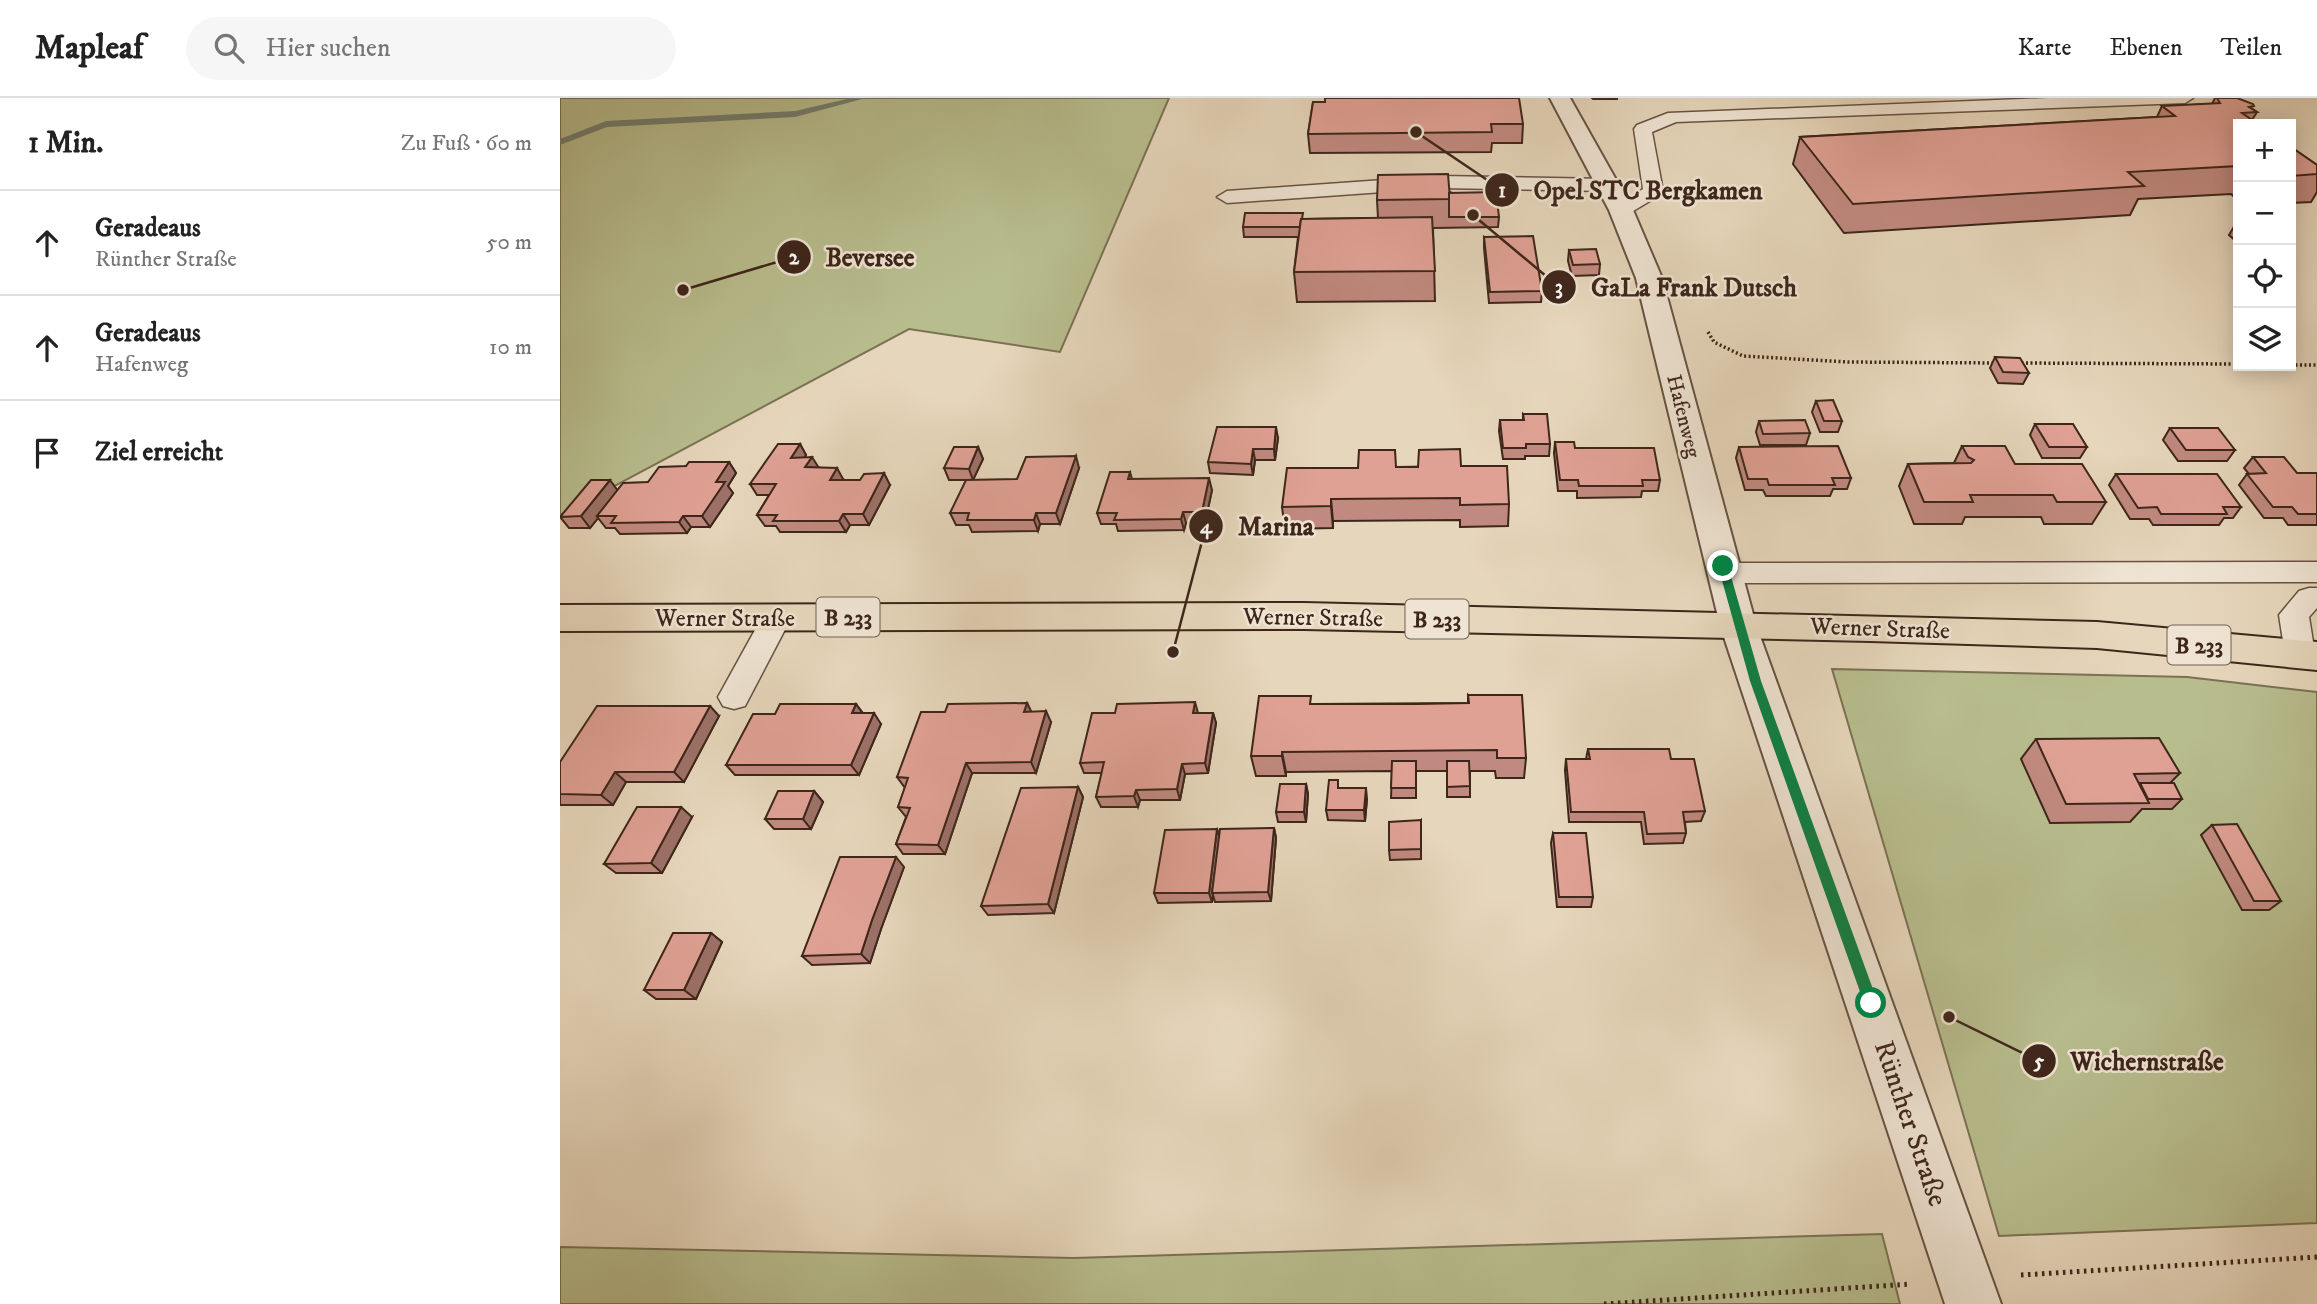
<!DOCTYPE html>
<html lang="de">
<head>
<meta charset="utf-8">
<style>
	:root { --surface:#fff; --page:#f6f6f6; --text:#222; --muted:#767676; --line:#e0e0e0 }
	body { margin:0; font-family:"IM FELL DW Pica",serif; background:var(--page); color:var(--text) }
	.controls { position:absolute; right:21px; top:21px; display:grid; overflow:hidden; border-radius:0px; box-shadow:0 4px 18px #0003 }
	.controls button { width:63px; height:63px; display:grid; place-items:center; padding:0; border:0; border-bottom:2px solid var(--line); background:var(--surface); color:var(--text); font:35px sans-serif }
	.stop { position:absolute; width:21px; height:21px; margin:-16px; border:5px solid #0b8043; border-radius:50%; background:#fff }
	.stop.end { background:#0b8043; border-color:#fff; box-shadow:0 2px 7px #0008 }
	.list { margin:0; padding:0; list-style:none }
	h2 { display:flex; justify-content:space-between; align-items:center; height:91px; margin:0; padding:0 28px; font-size:30px }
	h2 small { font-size:23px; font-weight:400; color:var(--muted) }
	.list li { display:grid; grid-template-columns:46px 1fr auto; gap:21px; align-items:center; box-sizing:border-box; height:105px; padding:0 28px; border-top:2px solid var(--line) }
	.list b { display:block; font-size:26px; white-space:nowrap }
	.list p { margin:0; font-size:23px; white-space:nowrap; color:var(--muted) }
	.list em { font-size:23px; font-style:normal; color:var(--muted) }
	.icon { flex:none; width:38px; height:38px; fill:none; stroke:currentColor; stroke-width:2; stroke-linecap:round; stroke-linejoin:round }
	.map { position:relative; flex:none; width:1757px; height:1206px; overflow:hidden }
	header { display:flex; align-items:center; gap:42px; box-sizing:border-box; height:98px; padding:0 35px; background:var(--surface); border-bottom:2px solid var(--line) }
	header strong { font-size:33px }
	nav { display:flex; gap:38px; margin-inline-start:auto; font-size:24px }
	.search { width:490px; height:63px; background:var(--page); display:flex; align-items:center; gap:18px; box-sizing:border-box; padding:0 24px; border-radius:38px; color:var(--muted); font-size:26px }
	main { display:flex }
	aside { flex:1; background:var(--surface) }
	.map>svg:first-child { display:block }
</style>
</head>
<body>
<header>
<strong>Mapleaf</strong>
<div class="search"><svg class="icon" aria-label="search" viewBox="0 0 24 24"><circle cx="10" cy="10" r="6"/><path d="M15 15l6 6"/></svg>Hier suchen</div>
<nav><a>Karte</a><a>Ebenen</a><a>Teilen</a></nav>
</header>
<main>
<aside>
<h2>1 Min.<small>Zu Fuß · 60 m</small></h2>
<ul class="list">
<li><svg class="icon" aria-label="ahead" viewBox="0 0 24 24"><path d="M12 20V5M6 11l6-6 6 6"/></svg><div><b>Geradeaus</b><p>Rünther Straße</p></div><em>50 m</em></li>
<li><svg class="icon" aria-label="ahead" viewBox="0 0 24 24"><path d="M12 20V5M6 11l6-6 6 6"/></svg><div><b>Geradeaus</b><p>Hafenweg</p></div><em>10 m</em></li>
<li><svg class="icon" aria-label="arrive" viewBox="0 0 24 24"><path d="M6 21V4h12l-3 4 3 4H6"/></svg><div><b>Ziel erreicht</b></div></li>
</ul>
</aside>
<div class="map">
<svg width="1757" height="1206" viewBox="0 0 1757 1206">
	<rect width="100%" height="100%" fill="#e6d6bb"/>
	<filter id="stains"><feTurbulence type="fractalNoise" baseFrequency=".00286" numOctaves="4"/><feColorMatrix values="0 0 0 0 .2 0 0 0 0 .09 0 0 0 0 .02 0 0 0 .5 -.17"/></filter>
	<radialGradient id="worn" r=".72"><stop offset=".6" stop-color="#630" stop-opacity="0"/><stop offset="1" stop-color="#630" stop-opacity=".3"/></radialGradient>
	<g fill="#b8bd8e" stroke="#7b7254" stroke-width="2">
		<path d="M0,0H609L500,254L349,231L0,417Z"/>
		<path d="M1272,571L1627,579L1757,594V1125L1439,1138Z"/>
		<path d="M1322,1136L1340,1206H0V1149L514,1160Z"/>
	</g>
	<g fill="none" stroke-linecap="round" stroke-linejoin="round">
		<path fill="#737f71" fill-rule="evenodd" d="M291,0H306L235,19L47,29L0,47V41L46,23L235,13Z"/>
		<g stroke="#685243" stroke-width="3">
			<g id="service">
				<path d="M1489,0H1633L1625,5L1116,24L1092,34L1103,93L1100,97L1068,116H1054L1051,112L1083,91L1074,31L1077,27L1108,15Z"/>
				<path d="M880,78L1048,81L1057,87L1048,93L880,90L667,105L657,99L667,93Z"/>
				<path d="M1757,464V484L1165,485L1155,482L1151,475L1155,468L1165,465Z"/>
				<path d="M1749,490H1757V510L1749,519L1755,556L1751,564L1740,567L1729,564L1725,556L1719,517L1739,493Z"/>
				<path d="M216,509L226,512L231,520L185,608L174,611L163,608L158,599L163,590L206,512Z"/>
			</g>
		</g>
		<g stroke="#685243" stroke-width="4">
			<path id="minor" d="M990,0H1010L1073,112L1102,180L1196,527L1441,1206H1385L1160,527L1076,180L1049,112Z"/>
		</g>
		<g stroke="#3e261b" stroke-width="4">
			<path id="primary" d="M744,505L1537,524L1757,544V572L1537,550L1310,543L744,531L0,533V507Z"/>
		</g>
		<g stroke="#3e261b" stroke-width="3.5" stroke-dasharray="2 2.5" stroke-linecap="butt">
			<path d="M1148,234L1154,244L1183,258L1288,264L1438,265"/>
			<path d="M1457,265L1678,266"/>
			<path d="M1731,267H1757"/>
		</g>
		<g stroke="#3e261b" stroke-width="5" stroke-dasharray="2.5 4.5" stroke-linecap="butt">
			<path d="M1461,1177L1757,1159"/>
			<path d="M1044,1206L1351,1186"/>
		</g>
		<use href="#service" fill="#efe4d3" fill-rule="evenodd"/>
		<use href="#minor" fill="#efe4d3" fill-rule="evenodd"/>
		<use href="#primary" fill="#e6d6bb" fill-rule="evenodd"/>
	</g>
	<g fill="#c18a80" stroke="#3e261b" stroke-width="2">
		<path d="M1032,0H1057V1H1033Z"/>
		<path d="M1655,0H1677L1697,14L1692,22L1678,26V102L1671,96L1578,101L1570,117L1284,135L1233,66L1240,39L1597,19L1602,8L1652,6Z"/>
		<path d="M753,4L963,26L962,45H932L931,54L750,55L748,36Z"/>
		<path d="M1731,49L1757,67V94L1751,104L1731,105Z"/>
		<path d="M890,94L939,119L938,129L873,130L875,203L737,204L734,174L738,139H684L683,129L744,121L818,120L817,102Z"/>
		<path d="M1675,127H1678V145L1669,137Z"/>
		<path d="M924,139L982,193L981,204L929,205L924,150Z"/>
		<path d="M1009,152L1040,166L1039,177L1012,178L1008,163Z"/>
		<path d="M1435,259L1469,275L1463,286L1438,285L1430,270Z"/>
		<path d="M1256,303L1282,323L1278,334H1260L1252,314Z"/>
		<path d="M963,316L990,346L989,358H965V361H943L939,333L940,322H963Z"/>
		<path d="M1199,323L1250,335L1246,347H1200L1196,334Z"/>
		<path d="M1475,326L1527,349L1520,360H1482L1470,337Z"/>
		<path d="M1610,330L1675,352L1667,363H1618L1603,342Z"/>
		<path d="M718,340L715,362H695L693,377L650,375L648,364Z"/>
		<path d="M995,344L1015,350L1100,382L1098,393H1082L1081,399L1017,400V393H998L994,355Z"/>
		<path d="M240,346L246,357L245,359L258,369L283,381L282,382L330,387L309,427H290L286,434H220L216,428H205L197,417L209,397H197L190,386Z"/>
		<path d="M1402,348L1455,366L1546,404L1532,426H1484L1481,419H1405L1402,426H1354L1339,388L1348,366L1394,365Z"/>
		<path d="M418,349L423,361L413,382H389L384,370Z"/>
		<path d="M1179,349L1291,380L1287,391H1273L1270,398H1206L1203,392H1185L1176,360Z"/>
		<path d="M1693,359L1737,375H1757V427H1728L1723,420H1704L1679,387L1687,376H1689L1684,370Z"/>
		<path d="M169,364L176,375L168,388L173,395L150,429H131L127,435L60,436L55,430H46L38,420L30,430H9L0,419L58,392L88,384L126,368Z"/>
		<path d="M901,368L949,406L948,428L900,429V422L773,423V430L725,431L722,409L836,369Z"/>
		<path d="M519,370L500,426H480L478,433L412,434L409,427H396L390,415L457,381Z"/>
		<path d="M570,374L572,381L652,392L645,425H626L624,432L558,433L556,426H541L537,415Z"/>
		<path d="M1556,376L1681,409L1673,420H1664L1659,427H1593L1589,421H1570L1549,387Z"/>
		<path d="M908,597L966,660L964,680H936L935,673H910V699H887V673H856V700H831L832,673L726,674V678H696L691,658L753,606L908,605Z"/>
		<path d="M467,605L471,614L491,624L476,675H412L385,756H343L336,746L346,719L338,709L345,690L337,679L385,614Z"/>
		<path d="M296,606L303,615L321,626L299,677H175L166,667Z"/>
		<path d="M638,615H653L656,625L648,675L625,676L620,702H580L578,709H541L536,699L542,675H524L520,665Z"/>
		<path d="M159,618L124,684H66L53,707H0V664Z"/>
		<path d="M1476,641L1620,675L1610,685L1622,701L1612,711H1582L1570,724L1490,725L1461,661Z"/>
		<path d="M1028,651L1111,661L1145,713L1141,723L1125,724L1126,735L1123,745L1084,746L1081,724H1009L1005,672L1006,661H1026Z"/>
		<path d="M746,686L748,696L746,724H718L716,714Z"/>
		<path d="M518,689L523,699L494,815L428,817L421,808Z"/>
		<path d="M779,690L807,701L805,723L768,722L766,712Z"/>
		<path d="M254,693L263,704L251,731H214L205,721Z"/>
		<path d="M132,719L102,775H56L44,766Z"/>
		<path d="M861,722V761L830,762L829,752Z"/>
		<path d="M1652,727L1721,803L1709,812H1682L1641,737Z"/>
		<path d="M714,730L716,740L711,803L655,804L653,797L652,804L598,805L594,795L657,731L659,738Z"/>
		<path d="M993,735L1033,799L1031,809H997L991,745Z"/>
		<path d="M344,769L321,831L310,865L252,867L242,858Z"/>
		<path d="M151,835L162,844L136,901H96L84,892Z"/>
	</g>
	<g fill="#9d7168" stroke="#3e261b" stroke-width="2">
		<path d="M716,329L718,340L715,362L714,351Z"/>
		<path d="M240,346L246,357L237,371L231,360Z"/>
		<path d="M418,349L423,361L413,382L409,371Z"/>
		<path d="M693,351L695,362L693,377L691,366Z"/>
		<path d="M516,358L519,370L500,426L496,415Z"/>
		<path d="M252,359L259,370L245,369Z"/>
		<path d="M169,364L176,375L168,388L173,395L150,429L142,418L156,384Z"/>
		<path d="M277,370L283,381L276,393L270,382Z"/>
		<path d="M324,375L330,387L309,427L303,416Z"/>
		<path d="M649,380L652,392L645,425L642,414Z"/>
		<path d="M50,382L58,393L37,418L38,420L30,430L21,418Z"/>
		<path d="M771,401L773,423V430L771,408Z"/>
		<path d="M623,414L626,425L624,432L621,421Z"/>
		<path d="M476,415L480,426L478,433L474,422Z"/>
		<path d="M283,416L290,427L286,434L279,423Z"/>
		<path d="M123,418L131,429L127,435L119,424Z"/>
		<path d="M635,604L638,615H633Z"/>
		<path d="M467,605L472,615L464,614Z"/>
		<path d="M296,606L303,616L292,615Z"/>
		<path d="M150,608L159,618L124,684L114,674Z"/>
		<path d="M486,613L491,624L476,675L471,664Z"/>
		<path d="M314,615L321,626L299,677L291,667Z"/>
		<path d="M653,615L656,625L648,675L645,665Z"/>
		<path d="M722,654L726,674V678L722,658Z"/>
		<path d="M406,665L412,675L385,756L378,747Z"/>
		<path d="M622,666L625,676L620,702L617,691Z"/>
		<path d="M55,674L66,684L53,707L41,697Z"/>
		<path d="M746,686L748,696L746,724L744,714Z"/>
		<path d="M518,689L523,699L494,815L488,806Z"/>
		<path d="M806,690L807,701L805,723L804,712Z"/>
		<path d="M576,692L580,702L578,709L574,698Z"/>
		<path d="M254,693L263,704L251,731L243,721Z"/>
		<path d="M121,709L132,719L102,775L91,765Z"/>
		<path d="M714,730L716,740L711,803L708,794Z"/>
		<path d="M657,731L660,741L652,795L653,797L652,804L649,795Z"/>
		<path d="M336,759L344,769L321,831L310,865L301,856L312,822Z"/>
		<path d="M151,835L162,844L136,901L124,892Z"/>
	</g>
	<g fill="#e0a195" stroke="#3e261b" stroke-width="2">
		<path d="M765,0H959L963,26H931L932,34L748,36L753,4H765Z"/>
		<path d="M1657,0H1677L1693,6L1694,8L1689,9L1697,14L1682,15L1698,26H1678V68L1568,74L1584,88L1293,106L1240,39L1615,18L1602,8L1660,5Z"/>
		<path d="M1731,49L1757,67V76L1731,78Z"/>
		<path d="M888,76L890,101L817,102L818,77Z"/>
		<path d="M936,94L939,119H889V95Z"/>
		<path d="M685,115H743L742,121H741L740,129H683Z"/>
		<path d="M872,119L875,173L734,174L741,121Z"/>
		<path d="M973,138L982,193L930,194L924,139Z"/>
		<path d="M1036,151L1040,166L1013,167L1009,152Z"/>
		<path d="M1435,259L1460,260L1469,275L1443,274Z"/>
		<path d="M1273,302L1282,323H1264L1256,303Z"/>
		<path d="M963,316H987L990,346H966V350H943L940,322H964Z"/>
		<path d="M1245,322L1250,335L1203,336L1199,323Z"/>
		<path d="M1475,326H1513L1527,349H1489Z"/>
		<path d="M657,329H716L714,351H693L691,366L648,364Z"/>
		<path d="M1610,330H1658L1675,352H1626Z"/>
		<path d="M995,344H1014L1015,350H1094L1100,382H1082L1083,388H1019L1018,382H1000Z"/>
		<path d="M218,346H240L231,360L252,359L245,369L277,370L270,382H300L304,376L324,375L303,416H283L279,423H213L217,417H197L216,386H190Z"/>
		<path d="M1278,348L1291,380H1272L1275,387H1209L1207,381H1188L1179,349Z"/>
		<path d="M1402,348H1445L1455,366H1522L1546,404H1497L1493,397H1410L1413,404H1364L1348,366L1411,365L1414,362L1408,359Z"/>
		<path d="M394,349H418L409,371L384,370Z"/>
		<path d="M900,351L901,368H947L949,406L900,407V400L771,401V408L722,409L727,370H798L799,352H835L836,369H858L859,352Z"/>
		<path d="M516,358L496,415H476L474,422H407L409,415H390L406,382L457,381L466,359Z"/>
		<path d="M1693,359H1724L1737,375H1757V416H1738L1732,409H1713L1687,376L1706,375Z"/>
		<path d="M129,364H169L156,384H165L142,418H123L119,424L51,425L56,418H37L63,385L88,384L99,369L126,368Z"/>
		<path d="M550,374H570L568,381L649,380L642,414H623L621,421L554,422L557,415H537Z"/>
		<path d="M1556,376H1657L1681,409H1663L1667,416H1601L1597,409L1578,410Z"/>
		<path d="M31,382H50L21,418L0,419Z"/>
		<path d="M908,597H962L966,660H937V652L722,654V658H691L699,598H751L750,606H857L909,605Z"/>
		<path d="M635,604L633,615H653L645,665L622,666L617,691L576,692L574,698L536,699L544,664L520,665L532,615H555L557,606Z"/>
		<path d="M467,605L464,614L486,613L471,664L406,665L378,747L336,746L350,710L338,709L348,680L337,679L361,614H385L388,606Z"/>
		<path d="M220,606H296L292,615H314L291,667H166L193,616H215Z"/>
		<path d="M37,608H150L114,674H55L41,697L0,696V664Z"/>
		<path d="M1599,640L1620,675L1574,676L1589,705L1506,706L1476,641Z"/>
		<path d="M1028,651H1109L1111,661H1134L1145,713L1123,714L1126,735L1087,736L1084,714H1011L1006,661H1030Z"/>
		<path d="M832,663H856V690H831Z"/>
		<path d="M887,663H909L910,688L887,689Z"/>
		<path d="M769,682H778V690H806L804,712H766Z"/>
		<path d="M1580,685H1614L1622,701H1588Z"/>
		<path d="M720,686H746L744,714H716Z"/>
		<path d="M518,689L488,806L421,808L461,690Z"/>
		<path d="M218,693H254L243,721H205Z"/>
		<path d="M77,709H121L91,765L44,766Z"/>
		<path d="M861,722V751L829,752V724Z"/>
		<path d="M1677,726L1721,803H1694L1652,727Z"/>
		<path d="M714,730L708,794L652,795L660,731Z"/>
		<path d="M657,731L649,795H594L605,732Z"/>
		<path d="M993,735H1026L1033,799H999Z"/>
		<path d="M280,759H336L312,822L301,856L242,858Z"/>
		<path d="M113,835H151L124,892H84Z"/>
	</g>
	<path fill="#0b8043" d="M1163,465L1168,468L1201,583L1318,905L1311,911L1304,905L1190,583L1158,468Z"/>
	<g text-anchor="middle" stroke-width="5" stroke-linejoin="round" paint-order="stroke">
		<g font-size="21" fill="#3e261b" stroke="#efe4d3">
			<text transform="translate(1124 318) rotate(76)" y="7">Hafenweg</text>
		</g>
		<g fill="#efe4d3" stroke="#735f52" stroke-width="2">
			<rect x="256.5" y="499.5" width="63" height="39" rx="5"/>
			<rect x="845.5" y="501.5" width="63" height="39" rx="5"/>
			<rect x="1607.5" y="527.5" width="63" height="39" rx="5"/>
		</g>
		<g font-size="23" font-weight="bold" fill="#3e261b">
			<text x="288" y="527">B 233</text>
			<text x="877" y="529">B 233</text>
			<text x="1639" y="555">B 233</text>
		</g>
		<g font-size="24" fill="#3e261b" stroke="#efe4d3">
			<text transform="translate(753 519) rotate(1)" y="8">Werner Straße</text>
			<text x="165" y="528">Werner Straße</text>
			<text transform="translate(1320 530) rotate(2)" y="8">Werner Straße</text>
		</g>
		<g font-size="28" fill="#3e261b" stroke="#efe4d3">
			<text transform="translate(1352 1025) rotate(71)" y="10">Rünther Straße</text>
		</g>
	</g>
	<path fill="none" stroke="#3e261b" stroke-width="2.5" d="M856 34L942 92M123 192L234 159M913 117L999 189M613 554L646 428M1389 919L1479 963"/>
	<g fill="#3e261b" stroke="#efe4d3" stroke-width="2.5">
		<circle cx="856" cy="34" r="7"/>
		<circle cx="123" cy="192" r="7"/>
		<circle cx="913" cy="117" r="7"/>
		<circle cx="613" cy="554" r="7"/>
		<circle cx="1389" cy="919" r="7"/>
		<circle cx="942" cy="92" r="18"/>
		<circle cx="234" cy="159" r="18"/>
		<circle cx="999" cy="189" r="18"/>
		<circle cx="646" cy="428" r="18"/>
		<circle cx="1479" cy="963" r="18"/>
	</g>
	<g font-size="21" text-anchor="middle" font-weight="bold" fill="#fff">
		<text x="942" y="99">1</text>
		<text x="234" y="166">2</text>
		<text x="999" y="196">3</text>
		<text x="646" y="435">4</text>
		<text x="1479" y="970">5</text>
	</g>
	<g font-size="26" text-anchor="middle" font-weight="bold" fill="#3e261b" stroke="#efe4d3" stroke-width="5" stroke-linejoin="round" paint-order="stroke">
		<text x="1088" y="101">Opel STC Bergkamen</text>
		<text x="310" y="168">Beversee</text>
		<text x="1134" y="198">GaLa Frank Dutsch</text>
		<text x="716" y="437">Marina</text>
		<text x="1587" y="972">Wichernstraße</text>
	</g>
	<rect width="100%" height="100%" filter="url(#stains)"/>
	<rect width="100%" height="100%" fill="url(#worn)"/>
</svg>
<div class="controls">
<button>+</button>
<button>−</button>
<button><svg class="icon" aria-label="locate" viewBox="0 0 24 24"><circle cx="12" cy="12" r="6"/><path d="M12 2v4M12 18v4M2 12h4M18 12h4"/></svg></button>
<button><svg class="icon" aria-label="layers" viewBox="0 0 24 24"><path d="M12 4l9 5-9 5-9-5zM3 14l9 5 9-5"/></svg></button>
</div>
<div class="stop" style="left:1311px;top:905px"></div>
<div class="stop end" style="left:1163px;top:468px"></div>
</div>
</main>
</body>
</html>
